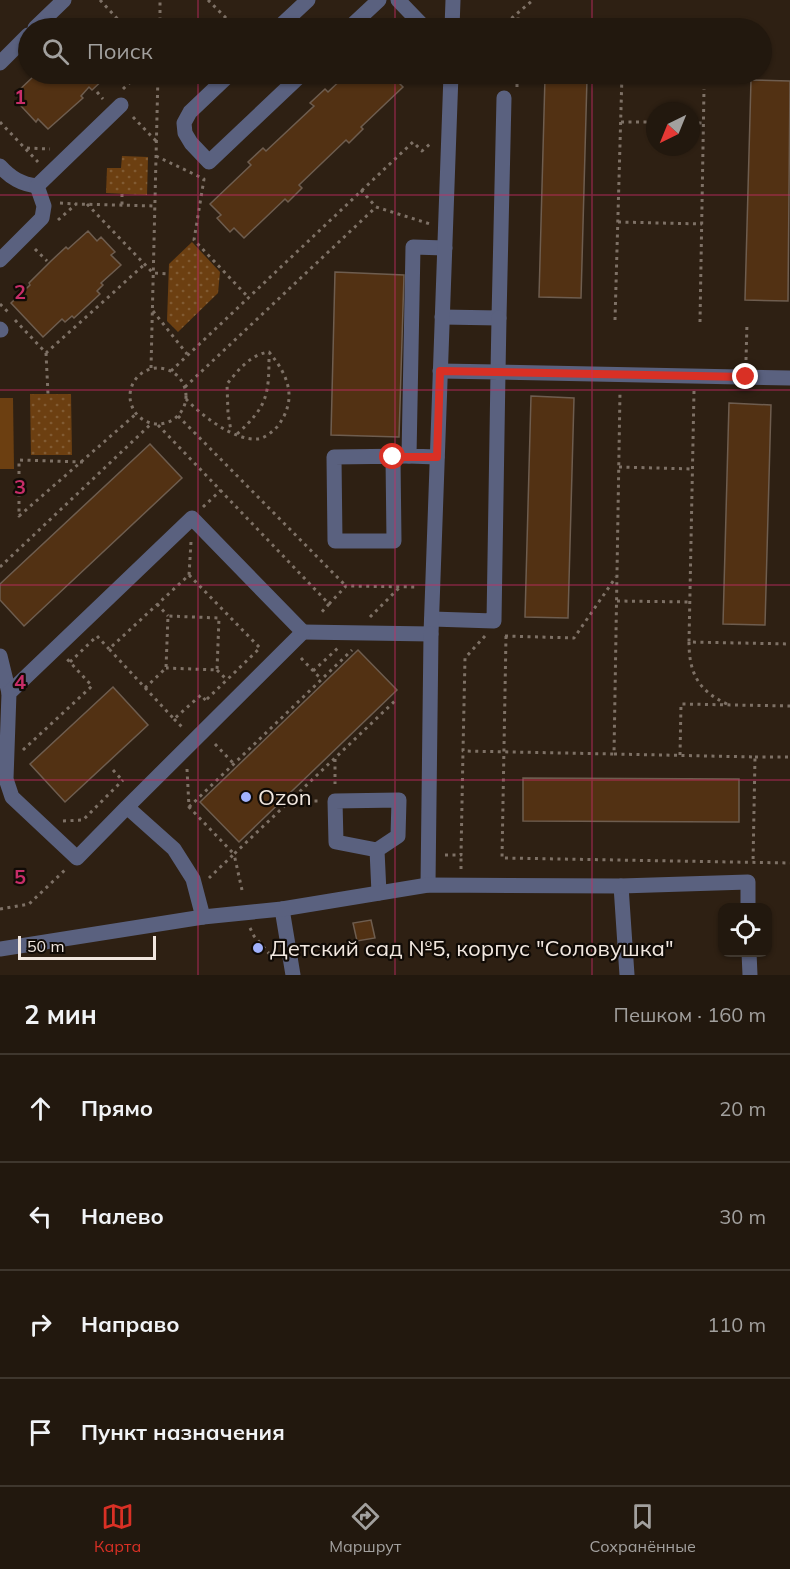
<!DOCTYPE html>
<html lang="ru">
<head>
<meta charset="utf-8">
<style>
	:root { --surface:#22180e; --page:#2a2117; --text:#f1f3f6; --muted:#a2a09e; --line:#3f372e; --accent:#d93025 }
	body { margin:0; font-family:Mulish,sans-serif; background:var(--page); color:var(--text) }
	.controls { position:absolute; right:18px; bottom:18px; display:grid; overflow:hidden; border-radius:12px; box-shadow:0 2px 4px #0004 }
	.controls button { width:54px; height:54px; display:grid; place-items:center; padding:0; border:0; border-bottom:2px solid var(--line); background:var(--surface); color:var(--text); font:30px sans-serif }
	.compass { position:absolute; left:646px; top:102px; width:54px; height:54px; border-radius:50%; background:var(--surface); box-shadow:0 2px 4px #0004; rotate:223deg }
	.scale { position:absolute; left:18px; bottom:15px; width:138px; box-sizing:border-box; padding-left:6px; border:3px solid #f1e7df; border-top:0; font-size:16px; line-height:21px; white-space:nowrap; color:#f1e7df; -webkit-text-stroke:4px #110b06; paint-order:stroke }
	.stop { position:absolute; width:18px; height:18px; margin:-14px; border:4px solid #d93025; border-radius:50%; background:#fff }
	.stop.end { background:#d93025; border-color:#fff; box-shadow:0 2px 6px #0008 }
	.list { margin:0; padding:0; list-style:none }
	h2 { display:flex; justify-content:space-between; align-items:center; height:78px; margin:0; padding:0 24px; font-size:26px }
	h2 small { font-size:20px; font-weight:400; color:var(--muted) }
	.list li { display:grid; grid-template-columns:39px 1fr auto; gap:18px; align-items:center; box-sizing:border-box; height:108px; padding:0 24px; border-top:2px solid var(--line) }
	.list b { display:block; font-size:22px; white-space:nowrap }
	.list em { font-size:20px; font-style:normal; color:var(--muted) }
	.icon { flex:none; width:33px; height:33px; fill:none; stroke:currentColor; stroke-width:2; stroke-linecap:round; stroke-linejoin:round }
	.map { position:relative; flex:none; width:790px; height:975px; overflow:hidden }
	.search { position:absolute; background:var(--surface); box-shadow:0 2px 4px #0004; left:18px; right:18px; top:18px; height:66px; display:flex; align-items:center; gap:15px; box-sizing:border-box; padding:0 21px; border-radius:33px; color:var(--muted); font-size:22px }
	.sheet { height:510px; background:var(--surface) }
	nav { display:flex; justify-content:space-around; align-items:center; box-sizing:border-box; height:84px; border-top:2px solid var(--line); background:var(--surface); font-size:16px; color:var(--muted) }
	nav a { display:grid; justify-items:center; gap:3px }
	nav .on { color:var(--accent) }
	.map>svg:first-child { display:block }
</style>
</head>
<body>
<div class="map">
<svg width="790" height="975" viewBox="0 0 790 975">
	<defs>
		<pattern id="park-dots" width="8" height="8" patternUnits="userSpaceOnUse" patternTransform="scale(1.5)"><rect width="8" height="8" fill="#6c3f11"/><path d="M2 2h.1M6 6h.1" fill="none" stroke="#815b33" stroke-width="1.8" stroke-linecap="round"/></pattern>
	</defs>
	<rect width="100%" height="100%" fill="#2e2013"/>
	<path fill="#6c3f11" d="M0,398H13L14,469H0Z"/>
	<g fill="url(#park-dots)">
		<path d="M122,156L148,157L147,195L106,193L107,168H121Z"/>
		<path d="M192,242L220,272L218,293L178,332L167,321L169,264Z"/>
		<path d="M30,394H71L72,455H31Z"/>
	</g>
	<g fill="#523113" stroke="#6e5d4f" stroke-width="1.5">
		<path d="M92,21L99,28H84Z"/>
		<path d="M33,74H105L107,76L92,90L89,87L81,96L83,98L48,129L38,119L36,122L21,106L24,104L15,94L35,75Z"/>
		<path d="M347,74H395L392,76L403,87L361,127L363,129L349,143L346,140L299,185L302,188L288,202L285,199L244,238L234,228L230,232L217,218L221,215L210,204L251,165L248,162L263,148L266,151L314,106L310,103L325,89L328,92Z"/>
		<path d="M545,77L587,78L581,298L539,297Z"/>
		<path d="M751,80L790,81L788,301L745,300Z"/>
		<path d="M88,231L97,241L101,237L115,252L111,255L121,265L101,283L103,285L97,291L100,294L74,318L72,316L65,322L62,319L43,337L11,303L30,285L29,283L51,261L66,247L68,249Z"/>
		<path d="M335,272L404,275L399,437L331,435Z"/>
		<path d="M531,396L574,398L568,618L525,617Z"/>
		<path d="M729,403L771,405L765,625L723,624Z"/>
		<path d="M150,444L182,478L24,626L0,600V584Z"/>
		<path d="M358,650L397,690L239,842L200,802Z"/>
		<path d="M113,687L148,725L65,802L30,764Z"/>
		<path d="M523,778L739,779V822L523,821Z"/>
		<path d="M371,920L375,938L357,941L353,923Z"/>
	</g>
	<g fill="none" stroke-linecap="round" stroke-linejoin="round">
		<g stroke="#7e7166" stroke-width="3" stroke-dasharray="3 4.5" stroke-linecap="butt">
			<path d="M100,0L126,28"/>
			<path d="M208,0L236,28"/>
			<path d="M160,28V0"/>
			<path d="M183,28L186,27L227,28"/>
			<path d="M500,28L533,0"/>
			<path d="M518,28V15"/>
			<path d="M517,87V74"/>
			<path d="M123,89L139,74"/>
			<path d="M97,92L103,99"/>
			<path d="M133,117L156,141"/>
			<path d="M0,122L38,162"/>
			<path d="M621,122H655"/>
			<path d="M691,123H704"/>
			<path d="M27,148L50,149"/>
			<path d="M156,156L204,179L194,240L248,297"/>
			<path d="M361,190L376,207"/>
			<path d="M122,194V205"/>
			<path d="M60,203L76,204"/>
			<path d="M87,204L153,273L169,274"/>
			<path d="M58,220L76,204L155,206"/>
			<path d="M618,222L702,224"/>
			<path d="M35,249L47,261"/>
			<path d="M0,304L9,313"/>
			<path d="M153,311L187,354"/>
			<path d="M15,320L46,353L145,264"/>
			<path d="M615,320L622,74"/>
			<path d="M700,322L704,89"/>
			<path d="M46,353L48,394"/>
			<path d="M746,360L747,323"/>
			<circle cx="158" cy="396" r="28"/>
			<path d="M151,368L158,74"/>
			<path d="M171,371L413,142L422,151L431,143"/>
			<path d="M185,387L376,207L430,224"/>
			<path d="M694,391L689,642L790,644"/>
			<path d="M186,399C201,415 234,441 258,439C265,438 272,432 277,427C298,400 289,376 269,352C251,354 238,370 227,384L228,413L231,431"/>
			<path d="M178,416L346,586"/>
			<path d="M158,425L329,604L319,615"/>
			<path d="M237,434C268,406 269,394 269,354"/>
			<path d="M83,462L19,460V516L136,414"/>
			<path d="M619,467L693,469"/>
			<path d="M203,507L221,490"/>
			<path d="M191,542L189,575L109,649L174,719L201,695L208,703"/>
			<path d="M0,567L152,423"/>
			<path d="M189,575L260,648L206,700"/>
			<path d="M617,601L690,602"/>
			<path d="M157,604L168,616"/>
			<path d="M329,604L346,586L416,587"/>
			<path d="M370,617L401,586"/>
			<path d="M485,636L465,658L463,751L614,754L620,392"/>
			<path d="M505,636L574,638L616,577"/>
			<path d="M506,636L502,858L790,863"/>
			<path d="M689,642C689,674 699,691 727,704"/>
			<path d="M301,658L321,679"/>
			<path d="M70,662L97,636L109,649"/>
			<path d="M217,670L227,680"/>
			<path d="M313,671L338,648"/>
			<path d="M145,688L166,668L168,616L219,618L217,670L166,668"/>
			<path d="M174,719L183,728"/>
			<path d="M215,744L233,763"/>
			<path d="M23,750L92,686L67,659"/>
			<path d="M614,754L755,757L753,863"/>
			<path d="M680,755L681,704L790,706"/>
			<path d="M755,757H790"/>
			<path d="M335,759V784"/>
			<path d="M187,769L189,807L234,854L209,878"/>
			<path d="M113,770L122,780"/>
			<path d="M292,801H319"/>
			<path d="M189,807L352,650"/>
			<path d="M63,821L83,820L123,780"/>
			<path d="M445,855H461L463,751"/>
			<path d="M461,869V855"/>
			<path d="M242,890L234,854L397,699"/>
			<path d="M0,909L29,904L65,870"/>
			<path d="M250,928L254,936L273,958"/>
		</g>
		<g stroke="#5a617f" stroke-width="15">
			<path d="M398,0L425,28"/>
			<path d="M35,28L64,0"/>
			<path d="M278,28L308,0"/>
			<path d="M349,28L379,0"/>
			<path d="M452,28L453,0"/>
			<path d="M0,63L28,35"/>
			<path d="M230,74L190,112L184,123L185,133L191,143L209,162L302,74"/>
			<path d="M0,166C11,178 21,184 37,186"/>
			<path d="M0,260L42,218L44,206L37,186L121,105"/>
			<path d="M442,317L499,318L504,98"/>
			<path d="M499,318L498,372L790,378"/>
			<path d="M0,329L1,330"/>
			<path d="M393,457L394,541H335L334,457L409,456"/>
			<path d="M437,457L409,456L413,247L445,248"/>
			<path d="M432,619L494,621L498,372L440,371"/>
			<path d="M303,632L431,634L451,74"/>
			<path d="M0,656L9,693"/>
			<path d="M127,807L303,632L192,518L9,693L6,779L12,797L77,858L127,807L174,849L193,879L203,917"/>
			<path d="M377,850L336,842L335,801L399,800L398,836L377,850L379,893"/>
			<path d="M428,885L431,634"/>
			<path d="M621,886L627,975"/>
			<path d="M282,909L293,975"/>
			<path d="M0,949L203,917L282,909L428,885L621,886L748,882V908"/>
			<path d="M749,952L750,975"/>
		</g>
	</g>
	<g fill="none" stroke-linecap="round" stroke-linejoin="round">
		<path stroke="#d93025" stroke-width="8" d="M393,457H437L440,371L746,377"/>
	</g>
	<path fill="none" stroke="#c72d68" stroke-width="1.5" stroke-opacity="0.55" d="M198,0V28M395,0V28M592,0V28M198,74V975M395,74V975M592,74V975M0,195H790M0,390H790M0,585H790M0,780H790"/>
	<g fill="#a1b2fd" stroke="#110b06" stroke-width="2">
		<circle cx="246" cy="797" r="6"/>
		<circle cx="258" cy="948" r="6"/>
	</g>
	<g text-anchor="middle" stroke-width="4.5" stroke-linejoin="round" paint-order="stroke">
		<g font-size="22" fill="#f1e7df" stroke="#110b06" text-anchor="start">
			<text x="258" y="805">Ozon</text>
			<text x="270" y="956">Детский сад №5, корпус "Соловушка"</text>
		</g>
	</g>
	<g font-size="20" text-anchor="middle" font-weight="bold" fill="#c72d68" stroke="#110b06" stroke-width="4.5" stroke-linejoin="round" paint-order="stroke">
		<text x="20" y="104">1</text>
		<text x="20" y="299">2</text>
		<text x="20" y="494">3</text>
		<text x="20" y="689">4</text>
		<text x="20" y="884">5</text>
	</g>
</svg>
<div class="controls">
<button><svg class="icon" aria-label="locate" viewBox="0 0 24 24"><circle cx="12" cy="12" r="6"/><path d="M12 2v4M12 18v4M2 12h4M18 12h4"/></svg></button>
</div>
<svg class="compass" viewBox="-18 -18 36 36"><path d="M0-13l5 13h-10z" fill="#e53935"/><path d="M0 13l5-13h-10z" fill="#a2a09e"/></svg>
<div class="scale">50 m</div>
<div class="stop" style="left:393px;top:457px"></div>
<div class="stop end" style="left:746px;top:377px"></div>
<div class="search"><svg class="icon" aria-label="search" viewBox="0 0 24 24"><circle cx="10" cy="10" r="6"/><path d="M15 15l6 6"/></svg>Поиск</div>
</div>
<section class="sheet">
<h2>2 мин<small>Пешком · 160 m</small></h2>
<ul class="list">
<li><svg class="icon" aria-label="ahead" viewBox="0 0 24 24"><path d="M12 20V5M6 11l6-6 6 6"/></svg><div><b>Прямо</b></div><em>20 m</em></li>
<li><svg class="icon" aria-label="left" viewBox="0 0 24 24"><path d="M17 20v-9H6M10 6l-5 5 5 5"/></svg><div><b>Налево</b></div><em>30 m</em></li>
<li><svg class="icon" aria-label="right" viewBox="0 0 24 24"><path d="M7 20v-9h11M14 6l5 5-5 5"/></svg><div><b>Направо</b></div><em>110 m</em></li>
<li><svg class="icon" aria-label="arrive" viewBox="0 0 24 24"><path d="M6 21V4h12l-3 4 3 4H6"/></svg><div><b>Пункт назначения</b></div></li>
</ul>
</section>
<nav>
<a class="on"><svg class="icon" aria-label="map" viewBox="0 0 24 24"><path d="M3 6l6-2 6 2 6-2v14l-6 2-6-2-6 2zM9 4v14M15 6v14"/></svg>Карта</a>
<a><svg class="icon" aria-label="directions" viewBox="0 0 24 24"><path d="M12 3l9 9-9 9-9-9zM9 14v-3h6M13 9l2 2-2 2"/></svg>Маршрут</a>
<a><svg class="icon" aria-label="saved" viewBox="0 0 24 24"><path d="M7 4h10v16l-5-4-5 4z"/></svg>Сохранённые</a>
</nav>
</body>
</html>
